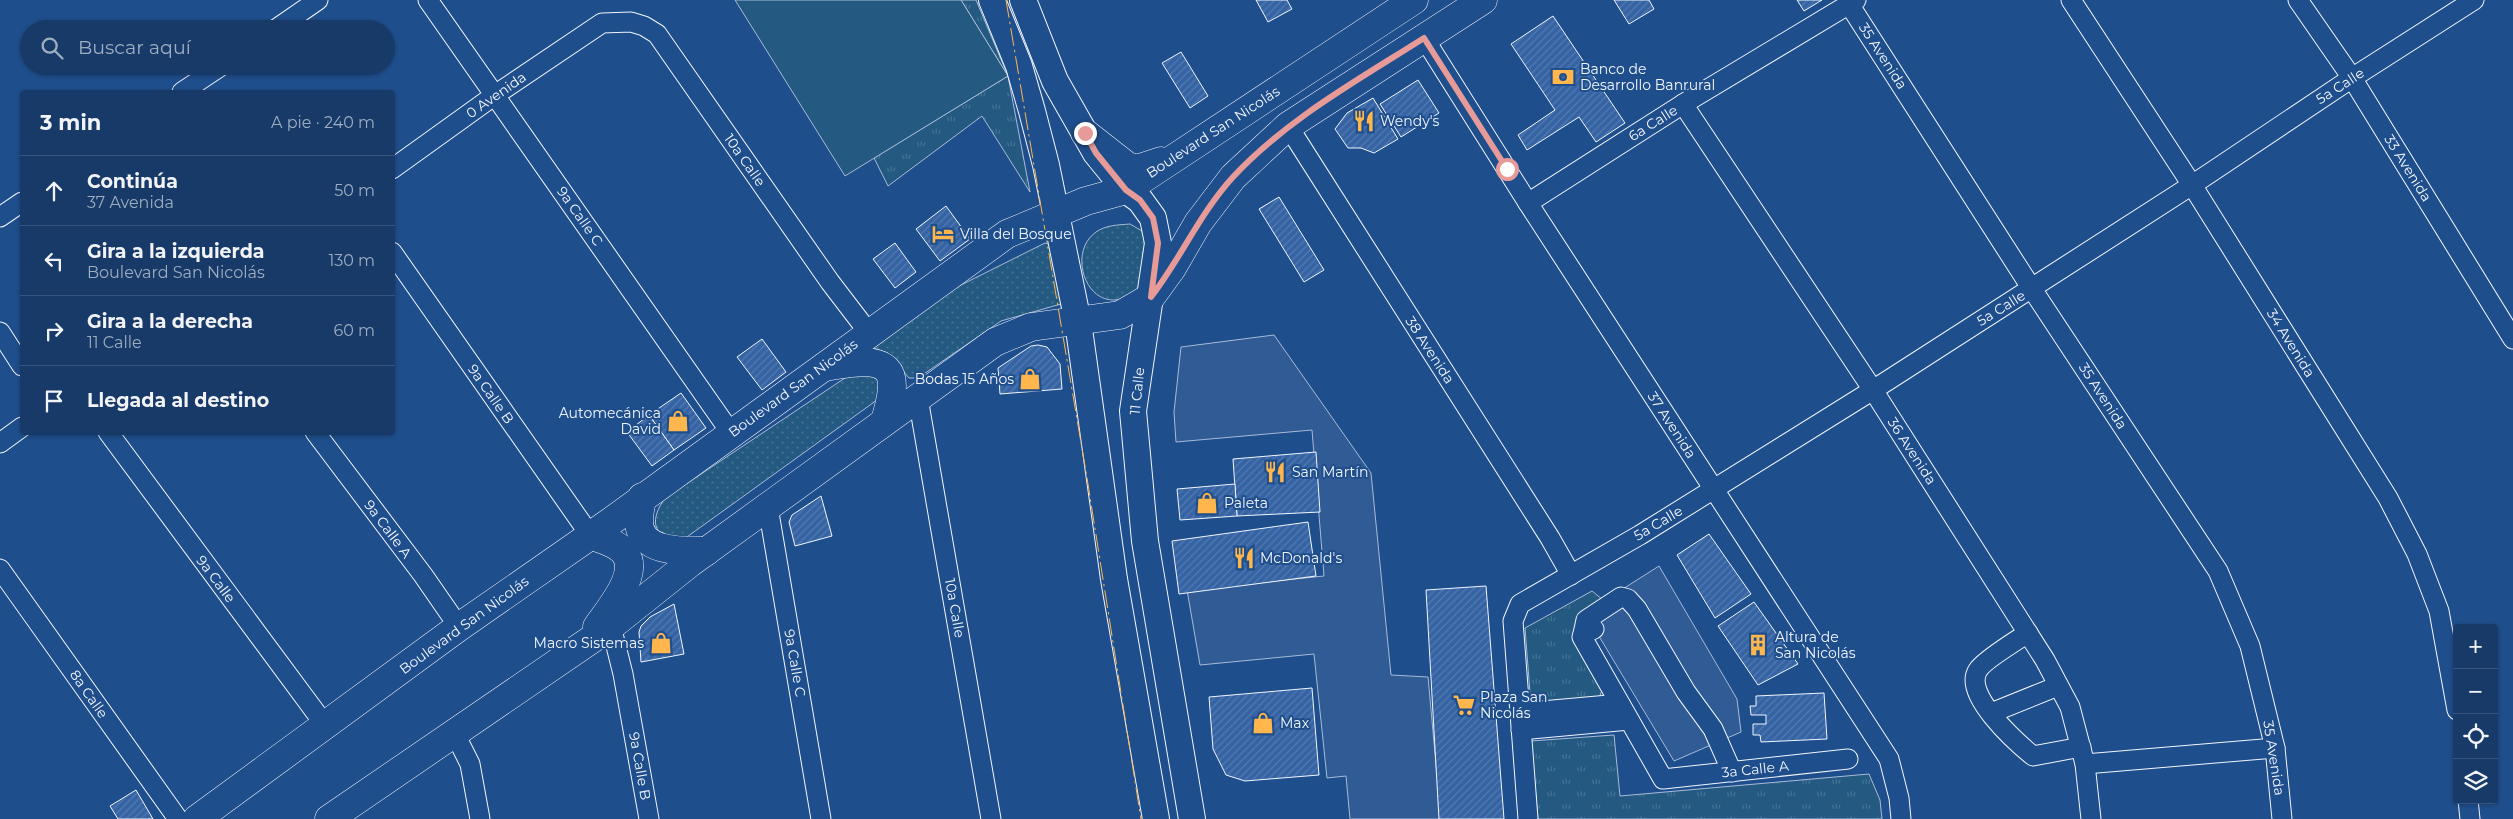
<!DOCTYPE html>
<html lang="es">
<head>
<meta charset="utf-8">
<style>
	:root { --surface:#173a69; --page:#20416f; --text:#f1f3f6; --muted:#9eadc0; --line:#36547d }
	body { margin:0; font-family:Montserrat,sans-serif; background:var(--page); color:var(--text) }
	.controls { position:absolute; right:15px; bottom:15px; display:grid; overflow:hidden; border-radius:5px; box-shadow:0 1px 4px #0004 }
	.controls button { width:45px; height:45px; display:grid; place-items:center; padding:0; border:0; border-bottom:1px solid var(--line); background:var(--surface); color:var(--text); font:25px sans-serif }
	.stop { position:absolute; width:15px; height:15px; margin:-11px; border:4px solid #e69b98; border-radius:50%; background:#fff }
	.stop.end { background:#e69b98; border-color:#fff; box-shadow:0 1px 5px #0008 }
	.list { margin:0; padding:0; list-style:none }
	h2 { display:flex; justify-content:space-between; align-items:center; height:65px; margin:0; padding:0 20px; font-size:21px }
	h2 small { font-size:16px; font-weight:400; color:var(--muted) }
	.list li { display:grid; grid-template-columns:32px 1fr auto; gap:15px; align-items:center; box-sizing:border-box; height:70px; padding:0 20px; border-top:1px solid var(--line) }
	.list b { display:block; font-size:19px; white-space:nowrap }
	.list p { margin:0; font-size:16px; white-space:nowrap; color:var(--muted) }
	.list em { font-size:16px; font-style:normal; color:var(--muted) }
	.icon { flex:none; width:28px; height:28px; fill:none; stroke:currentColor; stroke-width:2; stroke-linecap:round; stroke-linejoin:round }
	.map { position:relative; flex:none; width:2513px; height:819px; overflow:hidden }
	.search { position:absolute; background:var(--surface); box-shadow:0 1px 4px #0004; left:20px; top:20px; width:375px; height:55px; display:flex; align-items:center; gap:12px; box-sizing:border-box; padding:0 18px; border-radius:28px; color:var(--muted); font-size:19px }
	.panel { position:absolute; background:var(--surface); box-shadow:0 1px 4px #0004; left:20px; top:90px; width:375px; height:345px; border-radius:5px }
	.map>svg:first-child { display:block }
</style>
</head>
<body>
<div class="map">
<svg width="2513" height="819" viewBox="0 0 2513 819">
	<defs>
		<pattern id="grass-tufts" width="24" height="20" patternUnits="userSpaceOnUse" patternTransform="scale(1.25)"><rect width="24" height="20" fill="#245a82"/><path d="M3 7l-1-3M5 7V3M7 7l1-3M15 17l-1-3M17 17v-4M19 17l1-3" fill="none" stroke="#447295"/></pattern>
		<pattern id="park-dots" width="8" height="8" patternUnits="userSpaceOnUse" patternTransform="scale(1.25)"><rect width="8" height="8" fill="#245a82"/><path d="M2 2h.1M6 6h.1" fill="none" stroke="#447295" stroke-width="1.8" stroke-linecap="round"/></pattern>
		<pattern id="building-hatch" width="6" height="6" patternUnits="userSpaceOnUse" patternTransform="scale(1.25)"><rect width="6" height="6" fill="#3563a3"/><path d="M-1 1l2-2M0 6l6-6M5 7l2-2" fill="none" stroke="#537ab1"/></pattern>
	</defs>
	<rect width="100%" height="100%" fill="#1f4e8c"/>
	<g fill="url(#grass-tufts)" stroke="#a8bbd7">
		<path d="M961,0H976L1008,76L1030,192L982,116L888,186L874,158L1008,76Z"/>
		<path d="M1592,591L1603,600L1585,613L1602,690L1598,701L1531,706L1525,628Z"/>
		<path d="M1614,735L1620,796L1869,774L1880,800L1882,819H1538L1531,741Z"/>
	</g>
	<g fill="url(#park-dots)" stroke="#a8bbd7">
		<path d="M1130,224L1142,231L1147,247L1138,290C1092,326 1063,255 1096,232C1106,225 1118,225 1130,224Z"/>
		<path d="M1045,243L1052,245L1061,304L1001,321L918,378H909L888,353L871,347L951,290Z"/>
		<path d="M867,372L877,378L881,391L877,400L680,542C651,537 650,519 665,498L845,378L853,374Z"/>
	</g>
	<path fill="#245a82" stroke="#a8bbd7" d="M735,0H961L1008,76L845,176Z"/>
	<g fill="#305b95" stroke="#a8bbd7">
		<path d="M1274,335L1371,473L1391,675L1428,677L1441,819H1350L1346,776L1327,778L1314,654L1200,665L1187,590L1324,576L1312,430L1176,442L1174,412L1181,347Z"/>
		<path d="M1659,566L1737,699L1741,732L1674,761L1585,613Z"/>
	</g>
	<g fill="url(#building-hatch)" stroke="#f2f6ff">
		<path d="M1256,0H1287L1292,9L1268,22Z"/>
		<path d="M1614,0H1649L1654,9L1629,24Z"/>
		<path d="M1797,0H1822L1804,11Z"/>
		<path d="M1553,16L1625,123L1596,142L1579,117L1527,150L1518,135L1555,110L1511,44Z"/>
		<path d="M1181,52L1208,96L1190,108L1162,63Z"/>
		<path d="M1418,80L1439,113L1401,137L1380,104Z"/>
		<path d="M1373,98L1398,139L1374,153L1361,148H1348L1335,129L1347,113Z"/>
		<path d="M1279,197L1324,270L1304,282L1259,209Z"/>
		<path d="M946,206L970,239L940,261L916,229Z"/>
		<path d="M895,243L916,272L895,288L873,259Z"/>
		<path d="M762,339L786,372L762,390L737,357Z"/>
		<path d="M1038,345L1047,347L1060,364L1062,389L1000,394L998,368L1031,346Z"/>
		<path d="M681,393L706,428L674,450L649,415Z"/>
		<path d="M649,415L674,450L652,466L627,432Z"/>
		<path d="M1316,452L1320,512L1237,516L1233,459Z"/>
		<path d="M1235,484L1237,516L1180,520L1177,489Z"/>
		<path d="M821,496L832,536L795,546L789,522L792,515Z"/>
		<path d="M1308,522L1316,576L1179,594L1172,541Z"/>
		<path d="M1709,534L1751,594L1715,618L1677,555Z"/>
		<path d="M1486,586L1504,819H1439L1426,590Z"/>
		<path d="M1754,602L1798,664L1758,685L1718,626Z"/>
		<path d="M674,604L684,654L641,662L639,632L641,626L650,617Z"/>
		<path d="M1312,688L1319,775L1245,781L1226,775L1213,749L1209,697Z"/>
		<path d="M1824,693L1827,739L1761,742L1760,735H1753V724H1766V715H1751L1750,706H1756V696Z"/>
		<path d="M136,790L153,819H118L110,806Z"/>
	</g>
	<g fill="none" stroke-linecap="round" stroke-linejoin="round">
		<g stroke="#f2f6ff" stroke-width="21">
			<g id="minor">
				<path d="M428,0L731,433"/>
				<path d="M2071,0L2192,185L2388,498L2417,554L2439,611L2457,710"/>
				<path d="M2298,0L2352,78L2513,339"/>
				<path d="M1849,4L2032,289L2218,571L2250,646L2275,748L2282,819"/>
				<path d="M276,29L318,0"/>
				<path d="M1424,38L1528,203L1889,759L1899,798L1901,819"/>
				<path d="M182,92L221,66"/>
				<path d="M1683,104L1873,390L2045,660L2070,707L2085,764L2091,819"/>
				<path d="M1288,126L1550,538L1571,575"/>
				<path d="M392,169L495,95L602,23L631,22L644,26L657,34L830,282L869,333"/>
				<path d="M1528,203L1683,104L1856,0"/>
				<path d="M0,217L22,202"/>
				<path d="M392,252L590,535"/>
				<path d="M0,332L22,366"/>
				<path d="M918,398L991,819"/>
				<path d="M108,432L325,725"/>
				<path d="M315,432L423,575L459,627"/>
				<path d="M0,443L22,427"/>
				<path d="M768,507L821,819"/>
				<path d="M0,569L178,819"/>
				<path d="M611,626L623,674L649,819"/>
				<path d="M1594,629L1583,634L1582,637L1663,779L1848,759"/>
				<path d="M2028,633C2017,640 1983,661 1978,670C1962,694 2016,742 2033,756L2081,747"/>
				<path d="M1583,634L1586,620L1621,597L1628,599L1637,609L1686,692L1713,729L1732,772"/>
				<path d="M1519,713L1620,704"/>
				<path d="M1991,713L2058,686"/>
				<path d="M1521,730L1629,720"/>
				<path d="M454,732L470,764L480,819"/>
				<path d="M2085,764L2275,748"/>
				<path d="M2468,800L2470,819"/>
				<path d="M1528,819L1513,621L1520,604L1640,535L1873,390L2192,185L2352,78L2474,0"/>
			</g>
		</g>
		<g stroke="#f2f6ff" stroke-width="28">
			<g id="secondary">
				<path d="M992,0L1019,66L1032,111L1046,165L1078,322L1114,579L1156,819"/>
				<path d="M1023,0L1055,81L1096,153L1126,190L1140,200L1153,218L1158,243L1133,411L1145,541L1192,819"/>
			</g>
		</g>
		<g stroke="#f2f6ff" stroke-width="29">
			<g id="primary">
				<path d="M1085,133L1127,166L1137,169L1161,161"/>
				<path d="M825,367C846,364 893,351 892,386C892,398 888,410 885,421"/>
				<path d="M642,497C641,505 639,513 639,521C639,554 686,551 707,551"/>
				<path d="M590,535C600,539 614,542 622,550C644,570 609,609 597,627"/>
				<path d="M197,819L459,627L610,522L1007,234L1086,201L1126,190L1414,0"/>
				<path d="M329,819L611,626L690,563L995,342L1031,327L1120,315L1151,297L1172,268L1198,223L1233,177L1288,126L1483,0"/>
			</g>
		</g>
		<use href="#minor" stroke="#1f4e8c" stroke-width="19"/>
		<use href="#secondary" stroke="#1f4e8c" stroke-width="26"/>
		<use href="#primary" stroke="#1f4e8c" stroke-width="28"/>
		<path stroke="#ffb74d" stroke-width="1" stroke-dasharray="18 4 2.5 4" stroke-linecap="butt" d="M1006,0L1087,478L1141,819"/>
	</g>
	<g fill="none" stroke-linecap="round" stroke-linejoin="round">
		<path stroke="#e69b98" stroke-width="6" d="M1085,133L1096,153L1126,190L1140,200L1153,218L1158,243L1151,297C1181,258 1200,213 1233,177C1287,119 1358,80 1424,38L1507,169"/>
	</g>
	<defs>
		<g id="bank-bare" transform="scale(1.725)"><path d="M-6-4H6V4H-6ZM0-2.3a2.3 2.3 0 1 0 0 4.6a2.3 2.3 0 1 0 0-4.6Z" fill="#ffb74d" stroke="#1f4e8c" stroke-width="2.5" paint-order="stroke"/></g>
		<g id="restaurant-bare" transform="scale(1.725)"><path d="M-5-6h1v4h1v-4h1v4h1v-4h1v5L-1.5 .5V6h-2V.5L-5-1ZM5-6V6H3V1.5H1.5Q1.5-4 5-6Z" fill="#ffb74d" stroke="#1f4e8c" stroke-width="2.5" paint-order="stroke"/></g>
		<g id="hotel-bare" transform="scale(1.725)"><path d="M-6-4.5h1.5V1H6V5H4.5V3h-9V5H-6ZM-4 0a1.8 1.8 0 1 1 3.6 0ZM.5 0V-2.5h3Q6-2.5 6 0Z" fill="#ffb74d" stroke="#1f4e8c" stroke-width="2.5" paint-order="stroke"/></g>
		<g id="shop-bare" transform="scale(1.725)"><path d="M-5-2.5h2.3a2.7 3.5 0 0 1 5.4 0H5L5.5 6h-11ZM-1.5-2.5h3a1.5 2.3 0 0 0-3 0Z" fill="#ffb74d" stroke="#1f4e8c" stroke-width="2.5" paint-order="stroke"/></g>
		<g id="building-bare" transform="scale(1.725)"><path d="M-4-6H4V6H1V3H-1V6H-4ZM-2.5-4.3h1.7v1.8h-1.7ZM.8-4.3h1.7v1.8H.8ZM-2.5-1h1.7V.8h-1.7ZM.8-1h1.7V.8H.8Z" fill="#ffb74d" stroke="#1f4e8c" stroke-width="2.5" paint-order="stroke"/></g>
		<g id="supermarket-bare" transform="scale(1.725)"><path d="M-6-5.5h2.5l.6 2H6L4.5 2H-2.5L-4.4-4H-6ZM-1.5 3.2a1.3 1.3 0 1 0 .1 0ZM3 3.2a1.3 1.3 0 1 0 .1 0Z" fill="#ffb74d" stroke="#1f4e8c" stroke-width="2.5" paint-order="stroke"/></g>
	</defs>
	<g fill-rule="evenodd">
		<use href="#bank-bare" x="1563" y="77"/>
		<use href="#restaurant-bare" x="1364" y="121"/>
		<use href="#hotel-bare" x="943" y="234"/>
		<use href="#shop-bare" x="1030" y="379"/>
		<use href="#shop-bare" x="678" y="421"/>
		<use href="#restaurant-bare" x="1275" y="472"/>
		<use href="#shop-bare" x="1207" y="503"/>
		<use href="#restaurant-bare" x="1244" y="558"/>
		<use href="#shop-bare" x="661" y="643"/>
		<use href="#building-bare" x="1758" y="645"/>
		<use href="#supermarket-bare" x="1464" y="705"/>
		<use href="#shop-bare" x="1263" y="723"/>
	</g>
	<g text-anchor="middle" stroke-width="4" stroke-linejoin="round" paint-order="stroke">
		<g font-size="14" fill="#f2f6ff" stroke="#1f4e8c">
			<text transform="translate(1883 56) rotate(57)" y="5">35 Avenida</text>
			<text transform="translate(2340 86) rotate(-33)" y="5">5a Calle</text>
			<text transform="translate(496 95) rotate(-35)" y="5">0 Avenida</text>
			<text transform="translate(1653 123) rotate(-32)" y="5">6a Calle</text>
			<text transform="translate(1213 132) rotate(-33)" y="5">Boulevard San Nicolás</text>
			<text transform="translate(745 160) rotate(55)" y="5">10a Calle</text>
			<text transform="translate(2408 168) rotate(58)" y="5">33 Avenida</text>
			<text transform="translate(580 216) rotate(55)" y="5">9a Calle C</text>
			<text transform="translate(2001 308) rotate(-32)" y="5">5a Calle</text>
			<text transform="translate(2291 343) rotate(58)" y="5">34 Avenida</text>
			<text transform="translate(1430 350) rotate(57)" y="5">38 Avenida</text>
			<text transform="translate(793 388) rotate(-36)" y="5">Boulevard San Nicolás</text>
			<text transform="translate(1137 391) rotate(-84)" y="5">11 Calle</text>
			<text transform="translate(491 394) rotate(55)" y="5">9a Calle B</text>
			<text transform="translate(2103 396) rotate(57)" y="5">35 Avenida</text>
			<text transform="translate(1672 425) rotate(57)" y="5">37 Avenida</text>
			<text transform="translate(1912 451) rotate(57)" y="5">36 Avenida</text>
			<text transform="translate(1658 523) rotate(-31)" y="5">5a Calle</text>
			<text transform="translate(388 529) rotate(53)" y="5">9a Calle A</text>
			<text transform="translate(216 579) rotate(53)" y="5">9a Calle</text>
			<text transform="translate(955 608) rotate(80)" y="5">10a Calle</text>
			<text transform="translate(464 625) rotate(-36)" y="5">Boulevard San Nicolás</text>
			<text transform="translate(795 663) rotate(80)" y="5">9a Calle C</text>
			<text transform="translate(89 694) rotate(55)" y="5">8a Calle</text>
			<text transform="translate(2274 758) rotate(81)" y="5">35 Avenida</text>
			<text transform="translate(640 766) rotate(80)" y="5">9a Calle B</text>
			<text transform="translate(1755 769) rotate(-6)" y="5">3a Calle A</text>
		</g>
		<g font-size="14" fill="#f2f6ff" stroke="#1f4e8c" text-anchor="start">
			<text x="1580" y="74">Banco de<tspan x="1580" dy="16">Desarrollo Banrural</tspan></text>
			<text x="1380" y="126">Wendy's</text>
			<text x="960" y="239">Villa del Bosque</text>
			<text x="1014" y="384" text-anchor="end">Bodas 15 Años</text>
			<text x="661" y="418" text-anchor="end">Automecánica<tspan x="661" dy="16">David</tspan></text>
			<text x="1292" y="477">San Martín</text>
			<text x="1224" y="508">Paleta</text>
			<text x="1260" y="563">McDonald's</text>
			<text x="1775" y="642">Altura de<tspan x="1775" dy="16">San Nicolás</tspan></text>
			<text x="644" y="648" text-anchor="end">Macro Sistemas</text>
			<text x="1480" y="702">Plaza San<tspan x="1480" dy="16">Nicolás</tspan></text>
			<text x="1280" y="728">Max</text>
		</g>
	</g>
</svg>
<div class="controls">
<button>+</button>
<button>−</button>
<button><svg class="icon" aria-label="locate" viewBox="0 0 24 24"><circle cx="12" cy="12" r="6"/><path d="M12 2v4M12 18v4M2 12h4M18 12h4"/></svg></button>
<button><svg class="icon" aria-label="layers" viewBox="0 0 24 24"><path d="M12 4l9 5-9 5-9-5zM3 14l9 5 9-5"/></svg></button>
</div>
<div class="stop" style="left:1507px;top:169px"></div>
<div class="stop end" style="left:1085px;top:133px"></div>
<div class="search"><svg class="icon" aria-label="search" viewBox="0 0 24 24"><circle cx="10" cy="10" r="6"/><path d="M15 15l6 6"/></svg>Buscar aquí</div>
<section class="panel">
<h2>3 min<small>A pie · 240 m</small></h2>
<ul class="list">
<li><svg class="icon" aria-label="ahead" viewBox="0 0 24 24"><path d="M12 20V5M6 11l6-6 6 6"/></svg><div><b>Continúa</b><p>37 Avenida</p></div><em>50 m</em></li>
<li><svg class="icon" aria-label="left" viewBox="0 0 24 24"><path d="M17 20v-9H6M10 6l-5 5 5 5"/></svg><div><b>Gira a la izquierda</b><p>Boulevard San Nicolás</p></div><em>130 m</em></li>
<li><svg class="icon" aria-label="right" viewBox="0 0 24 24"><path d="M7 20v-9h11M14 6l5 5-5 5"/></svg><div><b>Gira a la derecha</b><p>11 Calle</p></div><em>60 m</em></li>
<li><svg class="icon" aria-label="arrive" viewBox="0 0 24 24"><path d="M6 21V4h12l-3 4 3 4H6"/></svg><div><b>Llegada al destino</b></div></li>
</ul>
</section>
</div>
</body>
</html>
